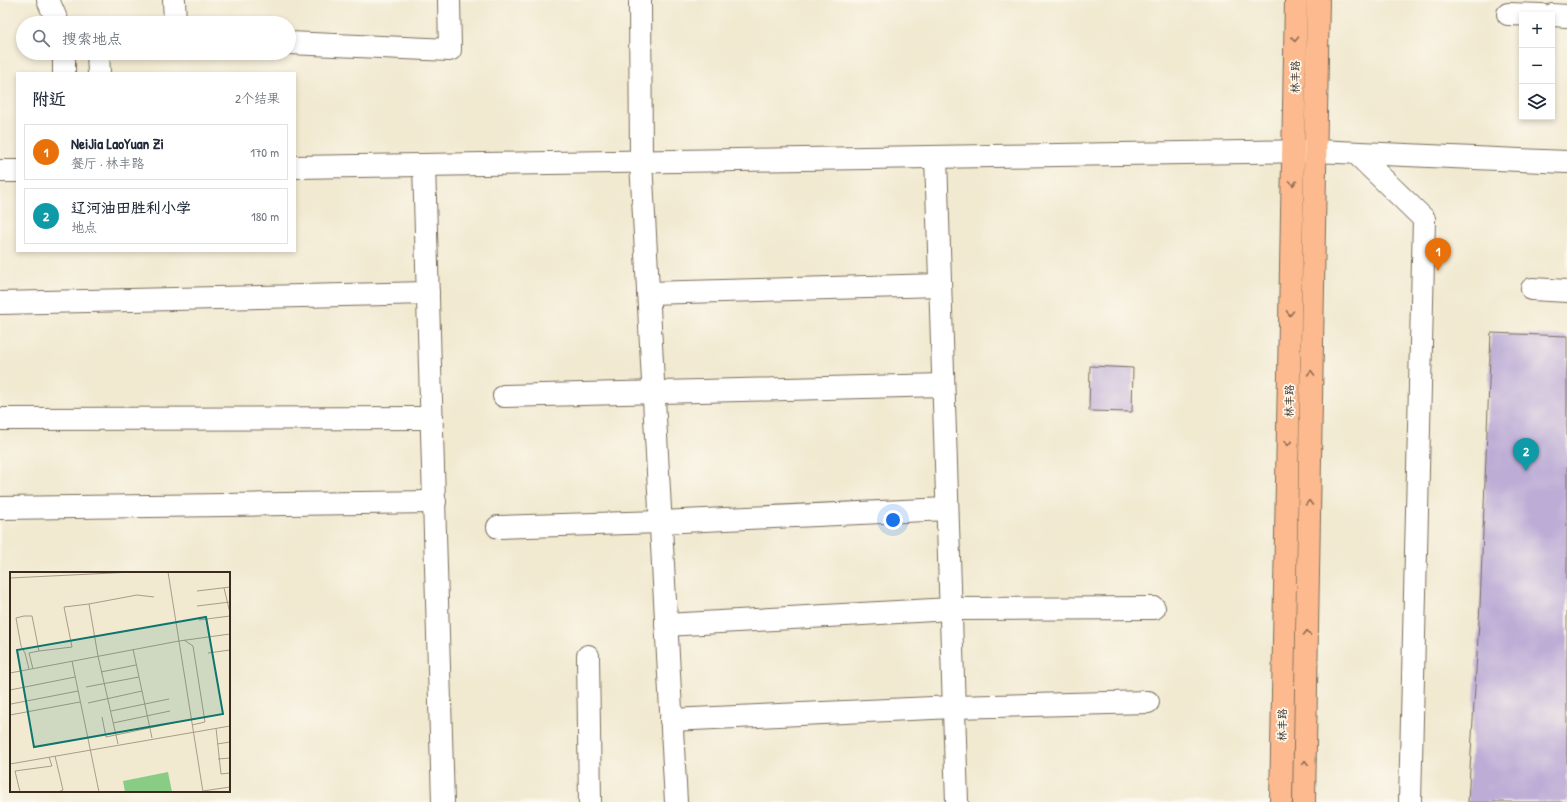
<!DOCTYPE html>
<html lang="zh">
<head>
<meta charset="utf-8">
<style>
	:root { --surface:#fff; --page:#f6f6f7; --text:#1f2937; --muted:#747a83; --line:#e0e1e3; --accent:#db2777 }
	body { margin:0; font-family:"Patrick Hand","LXGW WenKai TC",sans-serif; background:var(--page); color:var(--text) }
	.controls { position:absolute; right:12px; top:12px; display:grid; overflow:hidden; border-radius:0px; box-shadow:0 2px 6px #0003 }
	.controls button { width:36px; height:36px; display:grid; place-items:center; padding:0; border:0; border-bottom:1px solid var(--line); background:var(--surface); color:var(--text); font:20px sans-serif }
	.you { position:absolute; left:893px; top:520px; width:14px; height:14px; margin:-10px; border:3px solid #fff; border-radius:50%; background:#1a73e8; box-shadow:0 0 0 6px #1a73e833 }
	.badge { display:grid; place-items:center; width:26px; height:26px; border-radius:50%; background:var(--accent); color:#fff; font-size:13px; font-weight:700 }
	.pin { position:absolute; translate:-50% -33px; filter:drop-shadow(0 1px 2px #0008) }
	.pin::after { content:''; position:absolute; top:21px; width:14px; height:12px; background:inherit; clip-path:polygon(0 0,100% 0,50% 100%) }
	.list { margin:0; padding:0; list-style:none }
	h2 { display:flex; justify-content:space-between; align-items:center; height:52px; margin:0; padding:0 16px; font-size:17px }
	h2 small { font-size:13px; font-weight:400; color:var(--muted) }
	.list li { display:grid; grid-template-columns:26px 1fr auto; gap:12px; align-items:center; box-sizing:border-box; height:56px; margin:0 8px 8px; padding:0 8px; border:1px solid var(--line); border-radius:0px }
	.list b { display:block; font-size:15px; white-space:nowrap }
	.list p { margin:0; font-size:13px; white-space:nowrap; color:var(--muted) }
	.list em { font-size:13px; font-style:normal; color:var(--muted) }
	.icon { flex:none; width:22px; height:22px; fill:none; stroke:currentColor; stroke-width:2; stroke-linecap:round; stroke-linejoin:round }
	.map { position:relative; flex:none; width:1567px; height:802px; overflow:hidden }
	.search { position:absolute; background:var(--surface); box-shadow:0 2px 6px #0003; left:16px; top:16px; width:280px; height:44px; display:flex; align-items:center; gap:10px; box-sizing:border-box; padding:0 14px; border-radius:22px; color:var(--muted); font-size:15px }
	.panel { position:absolute; background:var(--surface); box-shadow:0 2px 6px #0003; left:16px; top:72px; width:280px; height:180px; border-radius:0px }
	.map>svg:first-child { display:block }
</style>
</head>
<body>
<div class="map">
<svg width="1567" height="802" viewBox="0 0 1567 802">
	<rect width="100%" height="100%" fill="#fbf7ec"/>
	<filter id="ink" filterUnits="userSpaceOnUse"><feTurbulence type="fractalNoise" baseFrequency=".025" numOctaves="2"/><feDisplacementMap in="SourceGraphic" scale="8" xChannelSelector="R" yChannelSelector="G"/><feConvolveMatrix kernelMatrix="1 2 1 2 8 2 1 2 1" color-interpolation-filters="sRGB"/></filter>
	<filter id="wash" filterUnits="userSpaceOnUse"><feTurbulence type="fractalNoise" baseFrequency=".012" numOctaves="4" result="noise"/><feDisplacementMap in="SourceGraphic" scale="16" xChannelSelector="R" yChannelSelector="G"/><feGaussianBlur stdDeviation="0.9" result="paint"/><feColorMatrix in="noise" values="0 0 0 0 0 0 0 0 0 0 0 0 0 0 0 0 0 1.4 0 .05"/><feComposite in="paint" operator="in"/></filter>
	<g filter="url(#wash)">
		<rect width="100%" height="100%" fill="#f1e9d0"/>
		<g id="blocks">
			<g fill="#bcacd6">
				<path d="M1491,333L1567,336V802H1468L1480,605Z"/>
				<path d="M1090,366L1133,368L1132,412L1089,411Z"/>
			</g>
		</g>
	</g>
	<g filter="url(#ink)">
		<use href="#blocks" fill-opacity="0" stroke="#7b6d5c" stroke-width="1"/>
		<g fill="none" stroke-linecap="round" stroke-linejoin="round">
			<g stroke="#7b6d5c" stroke-width="24">
				<g id="minor">
					<path d="M48,0L58,23"/>
					<path d="M174,0L175,23"/>
					<path d="M640,0L641,161L676,802"/>
					<path d="M1508,14L1541,15"/>
					<path d="M1552,15L1567,16"/>
					<path d="M289,43L450,50L449,0"/>
					<path d="M64,53V73"/>
					<path d="M98,53L99,73"/>
					<path d="M1356,153L1424,219L1410,802"/>
					<path d="M936,157L957,802"/>
					<path d="M424,165L443,802"/>
					<path d="M295,167L1315,151L1567,162"/>
					<path d="M0,171H17"/>
					<path d="M1532,289L1567,291"/>
					<path d="M648,293L940,285"/>
					<path d="M0,303L428,293"/>
					<path d="M504,396L943,385"/>
					<path d="M0,419L432,418"/>
					<path d="M0,508L435,502"/>
					<path d="M498,527L661,522L947,509"/>
					<path d="M666,625L951,609L1154,608"/>
					<path d="M588,656L590,802"/>
					<path d="M671,720L954,707L1148,702"/>
				</g>
			</g>
			<g stroke="#7b6d5c" stroke-width="24">
				<g id="major">
					<path d="M1281,802L1296,0"/>
					<path d="M1304,802L1318,0"/>
				</g>
			</g>
			<use href="#minor" stroke="#fff" stroke-width="22"/>
			<use href="#major" stroke="#fcba8e" stroke-width="22"/>
		</g>
		<defs><path id="oneway-chevron" d="M-2-3.5L2.5 0L-2 3.5" fill="none" stroke-width="1.6" stroke-linecap="round" stroke-linejoin="round"/></defs>
		<g stroke="#926b50">
			<use href="#oneway-chevron" transform="translate(1295 39) rotate(91)"/>
			<use href="#oneway-chevron" transform="translate(1293 183) rotate(91)"/>
			<use href="#oneway-chevron" transform="translate(1290 313) rotate(91)"/>
			<use href="#oneway-chevron" transform="translate(1311 373) rotate(-89)"/>
			<use href="#oneway-chevron" transform="translate(1288 443) rotate(91)"/>
			<use href="#oneway-chevron" transform="translate(1309 503) rotate(-89)"/>
			<use href="#oneway-chevron" transform="translate(1307 633) rotate(-89)"/>
			<use href="#oneway-chevron" transform="translate(1305 763) rotate(-89)"/>
		</g>
	</g>
	<g text-anchor="middle" stroke-width="3.5" stroke-linejoin="round" paint-order="stroke">
		<g font-size="11" fill="#3b2a1e" stroke="#fbf7ec">
			<text transform="translate(1295 77) rotate(-89)" y="4">林丰路</text>
			<text transform="translate(1289 401) rotate(-89)" y="4">林丰路</text>
			<text transform="translate(1282 725) rotate(-89)" y="4">林丰路</text>
		</g>
	</g>
	<g transform="translate(10 572)">
		<rect width="220" height="220" fill="#f1e9d0"/>
		<path d="M158,200L162,220H115L113,209Z" fill="#88cc86"/>
		<path fill="none" stroke="#a89d89" stroke-width="1" d="M158,0L193,220M0,6L123,0M214,16L220,41M187,19L220,15M79,32L127,23L144,25M187,34L220,30M189,48L220,44M174,68L183,74L195,150L182,153M123,77L142,166M29,79L62,75L54,35L79,32L88,84L108,172M198,81L220,78M62,89L89,220M19,97L15,81L11,74L6,46L14,44H22L29,79L19,81L23,97M91,100L126,93M0,101L169,69L220,62M76,115L129,105M0,118L65,105M78,131L132,119M1,132L68,119M101,139L159,127M0,143L70,130M92,145L96,165L163,151M103,151L160,139M206,156L211,202L220,201M207,172L220,170M45,184L53,218L48,220M208,187L220,186M0,192L220,154M193,219L220,215M10,220L5,199L42,194L39,185"/>
		<path fill="#0f766e" fill-opacity="0.15" stroke="#0f766e" stroke-width="2" d="M196,45L213,142L24,175L7,78Z"/>
		<rect width="220" height="220" fill="none" stroke="#3b2a1e" stroke-width="2"/>
	</g>
</svg>
<div class="controls">
<button>+</button>
<button>−</button>
<button><svg class="icon" aria-label="layers" viewBox="0 0 24 24"><path d="M12 4l9 5-9 5-9-5zM3 14l9 5 9-5"/></svg></button>
</div>
<div class="you"></div>
<div class="pin badge" style="left:1438px;top:271px;background:#e8710a">1</div>
<div class="pin badge" style="left:1526px;top:471px;background:#0f9aa8">2</div>
<div class="search"><svg class="icon" aria-label="search" viewBox="0 0 24 24"><circle cx="10" cy="10" r="6"/><path d="M15 15l6 6"/></svg>搜索地点</div>
<section class="panel">
<h2>附近<small>2个结果</small></h2>
<ul class="list">
<li><span class="badge" style="background:#e8710a">1</span><div><b>NeiJia LaoYuan Zi</b><p>餐厅 · 林丰路</p></div><em>170 m</em></li>
<li><span class="badge" style="background:#0f9aa8">2</span><div><b>辽河油田胜利小学</b><p>地点</p></div><em>180 m</em></li>
</ul>
</section>
</div>
</body>
</html>
